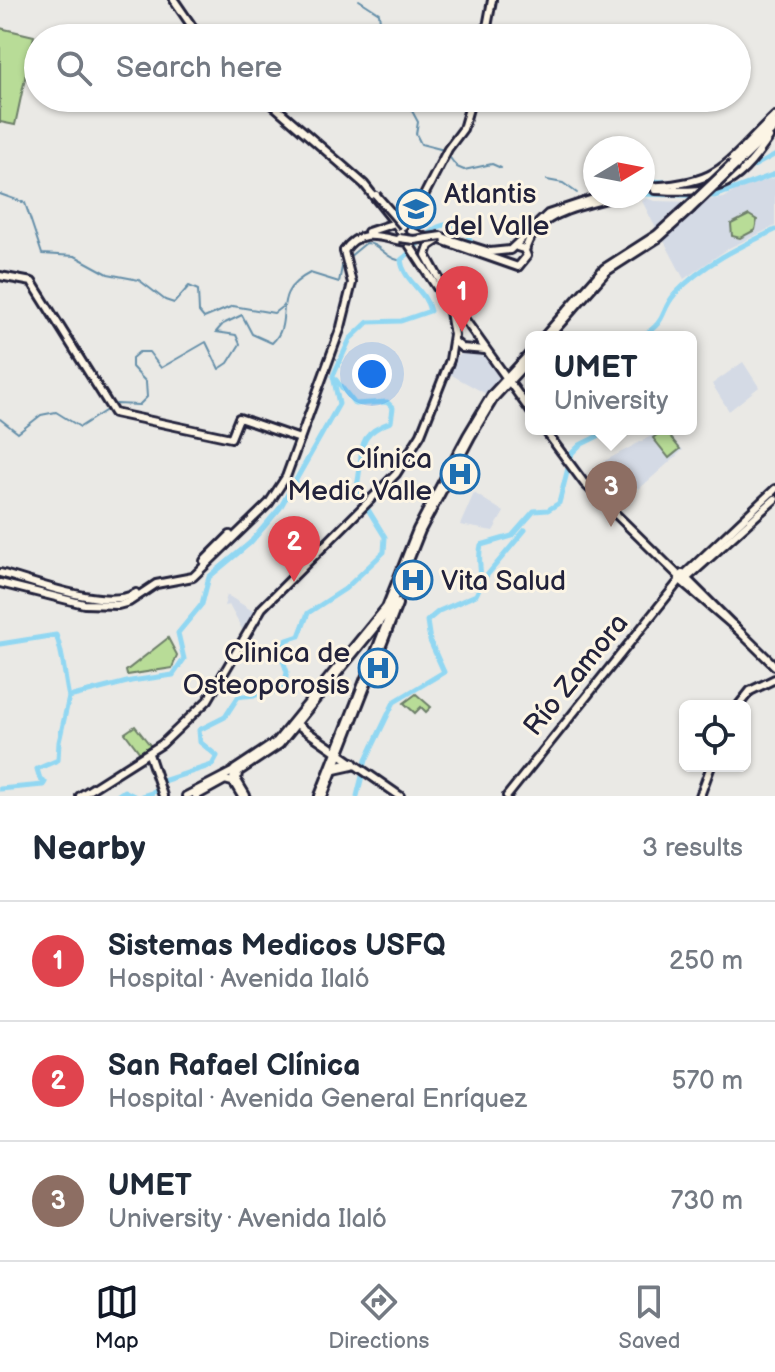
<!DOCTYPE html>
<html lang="en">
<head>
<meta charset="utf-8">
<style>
	:root { --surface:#fff; --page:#f6f6f7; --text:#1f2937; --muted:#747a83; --line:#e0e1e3; --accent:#111827 }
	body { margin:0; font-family:"Balsamiq Sans",sans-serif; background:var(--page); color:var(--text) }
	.controls { position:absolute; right:24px; bottom:24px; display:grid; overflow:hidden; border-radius:12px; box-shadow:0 2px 6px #0004 }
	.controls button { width:72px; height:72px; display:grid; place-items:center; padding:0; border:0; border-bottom:2px solid var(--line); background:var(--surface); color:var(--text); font:40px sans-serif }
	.compass { position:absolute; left:583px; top:136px; width:72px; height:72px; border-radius:50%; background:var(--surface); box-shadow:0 2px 6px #0004; rotate:80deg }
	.you { position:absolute; left:372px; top:374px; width:28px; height:28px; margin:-20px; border:6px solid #fff; border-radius:50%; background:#1a73e8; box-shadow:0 0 0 12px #1a73e833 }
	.badge { display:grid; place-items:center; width:52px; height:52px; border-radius:50%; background:var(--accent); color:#fff; font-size:26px; font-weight:700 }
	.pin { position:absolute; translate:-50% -66px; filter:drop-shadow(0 2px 4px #0008) }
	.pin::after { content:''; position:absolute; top:42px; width:28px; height:24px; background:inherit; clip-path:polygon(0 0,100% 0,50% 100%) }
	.popup { position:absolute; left:525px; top:331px; width:172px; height:104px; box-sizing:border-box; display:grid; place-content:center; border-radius:12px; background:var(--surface); filter:drop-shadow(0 2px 6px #0005); font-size:26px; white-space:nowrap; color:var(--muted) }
	.popup b { font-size:30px; color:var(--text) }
	.popup::after { content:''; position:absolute; left:50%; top:100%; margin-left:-16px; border:16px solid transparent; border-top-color:var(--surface) }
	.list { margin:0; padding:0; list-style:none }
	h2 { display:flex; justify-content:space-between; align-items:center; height:104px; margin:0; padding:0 32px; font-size:34px }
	h2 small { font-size:26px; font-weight:400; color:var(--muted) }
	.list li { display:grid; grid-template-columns:52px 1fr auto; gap:24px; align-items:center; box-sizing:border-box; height:120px; padding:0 32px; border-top:2px solid var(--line) }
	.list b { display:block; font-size:30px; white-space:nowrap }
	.list p { margin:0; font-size:26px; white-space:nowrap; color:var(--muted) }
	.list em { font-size:26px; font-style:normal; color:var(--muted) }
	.icon { flex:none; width:44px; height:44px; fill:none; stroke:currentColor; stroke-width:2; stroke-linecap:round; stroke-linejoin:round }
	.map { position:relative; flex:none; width:775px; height:796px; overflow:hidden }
	.search { position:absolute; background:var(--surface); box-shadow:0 2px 6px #0004; left:24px; right:24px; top:24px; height:88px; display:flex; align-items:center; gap:20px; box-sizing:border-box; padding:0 28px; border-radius:44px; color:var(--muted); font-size:30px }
	.sheet { height:464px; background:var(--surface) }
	nav { display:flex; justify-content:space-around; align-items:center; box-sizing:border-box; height:112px; border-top:2px solid var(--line); background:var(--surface); font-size:22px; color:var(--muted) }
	nav a { display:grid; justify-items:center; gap:4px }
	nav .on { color:var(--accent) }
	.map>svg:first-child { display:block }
</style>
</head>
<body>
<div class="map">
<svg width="775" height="796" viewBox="0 0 775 796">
	<rect width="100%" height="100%" fill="#eae9e5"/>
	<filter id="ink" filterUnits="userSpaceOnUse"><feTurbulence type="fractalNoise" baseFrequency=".0125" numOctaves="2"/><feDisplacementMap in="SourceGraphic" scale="16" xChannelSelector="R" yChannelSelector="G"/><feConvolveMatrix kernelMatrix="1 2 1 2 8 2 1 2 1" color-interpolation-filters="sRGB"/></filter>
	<g filter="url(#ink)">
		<g fill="#d4dae5">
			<path d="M775,178V226L729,248L684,279L663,239L707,200L724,198L744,185Z"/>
			<path d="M646,198L655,201L694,202L659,234L642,201Z"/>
			<path d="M470,350L482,351L505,380L490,396L448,373L454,358Z"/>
			<path d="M743,362L759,387L729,411L712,384Z"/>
			<path d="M664,429L683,450L639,489L603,462Z"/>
			<path d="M474,493L504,512L493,531L460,525Z"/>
			<path d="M227,595L256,613L243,631L229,605L224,606Z"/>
		</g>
		<g fill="#b8dc97" stroke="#6d7f69" stroke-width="2">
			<path d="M0,28L34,36L15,125L0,122Z"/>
			<path d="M749,215L757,220L755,230L740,238L732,236L731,224Z"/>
			<path d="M664,429L680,449L669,458L653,438Z"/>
			<path d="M168,638L177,655L172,668L127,675L126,671Z"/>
			<path d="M416,694L431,707L426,712L421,707L415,713L404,703Z"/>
			<path d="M135,726L150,745L140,753L125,733Z"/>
		</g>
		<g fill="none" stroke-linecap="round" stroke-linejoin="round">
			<g stroke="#658fa9" stroke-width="2">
				<path d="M359,0L379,13L382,38"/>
				<path d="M405,98L418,122L416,134L421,144L444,150L457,167L464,170L492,164L501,168"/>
				<path d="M547,180L563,183L577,193"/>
				<path d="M0,194L25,203L42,254L75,256L108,274L139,280L165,300L174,303L189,286L198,290L199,312L204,318L233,306L274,313L283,306"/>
				<path d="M0,419L18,433L41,415L56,412L80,427L116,404L139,405L147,397L146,382L132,367V358L139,352H149L161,368L206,342L219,369L228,363L240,344L236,335L216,332L223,324L242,315L252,334L272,343C296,320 267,295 310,273L339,282L343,262L366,243C379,243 385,258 398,260"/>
			</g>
			<g stroke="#91d7f2" stroke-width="4">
				<path d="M742,173L775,155"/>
				<path d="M643,180L674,182"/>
			</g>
			<g stroke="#91d7f2" stroke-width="5">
				<path d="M643,194L715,196L775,174"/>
				<path d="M641,337C669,320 659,312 675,294C703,264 739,247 775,230"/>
				<path d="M483,580L525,530"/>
				<path d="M0,644L56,635C64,655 64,676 69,697L131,681L173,675L184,659L178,633L202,604L209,577L250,543L280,508L339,404L333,376L350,339L368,322L401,321L430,311C426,290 403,281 401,260C421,245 437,211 465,230L475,249"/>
				<path d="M0,789L43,785L45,782L40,779L37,769L58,760L59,742L69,697"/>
				<path d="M117,796L124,791L134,796"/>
				<path d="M142,796L152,793L163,781L212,765L217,756L200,742L199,730L225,717L238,697C258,693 284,699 287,672L279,649L287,640L299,636L308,613L345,589L384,552L385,537L356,490C366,453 351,436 391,422L393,408L387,402L355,404L336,380"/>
				<path d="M357,796L366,760L394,702L444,672L430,641L427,621L439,611L476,595C486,578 476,563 481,545L512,536L534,511L548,510L559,503L572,453L580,445L612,429"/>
			</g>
			<g stroke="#22223b" stroke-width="12">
				<g id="secondary">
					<path d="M174,0L200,38"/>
					<path d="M485,38L492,0"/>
					<path d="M643,187C722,184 722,167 775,116"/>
					<path d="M655,190C716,193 733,191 769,138"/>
					<path d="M413,213L411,231L424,237"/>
					<path d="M368,232L401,221L417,209L448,149L463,129L472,98"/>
					<path d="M439,236L490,252L510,250L548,214L602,196"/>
					<path d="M438,240L429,246L426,255L449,297"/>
					<path d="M441,240L518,267L527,256L524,249L517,247"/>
					<path d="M344,251C361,226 382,238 406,242"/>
					<path d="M525,251C535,211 584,206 617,196"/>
					<path d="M0,276L32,282L114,413L231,438L239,418L300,439"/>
					<path d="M448,296L531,412"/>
					<path d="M454,341L462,348L485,350"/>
					<path d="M544,429L584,483L680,577"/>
					<path d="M204,561L230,535"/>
					<path d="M0,573C32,581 107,611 136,593"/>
					<path d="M682,574L736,628"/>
					<path d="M679,579L736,628"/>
					<path d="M685,580L775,499"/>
					<path d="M0,583L84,604L118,605L129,602L156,584L193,577L269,503L286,477L341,327L352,283L344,251"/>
					<path d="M733,625L775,666"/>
					<path d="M738,706L750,691L775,679"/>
					<path d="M295,723L400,796"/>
					<path d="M149,754L163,796"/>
					<path d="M80,796L162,744L208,700L262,608L396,474L421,434L450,360L454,335L449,306L395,223L364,184L265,98"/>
					<path d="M186,796L236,770"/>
					<path d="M196,796L225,780L236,783"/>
					<path d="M507,796L684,575L775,489"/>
					<path d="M700,796L711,766"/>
				</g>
			</g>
			<g stroke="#22223b" stroke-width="16">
				<g id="highway">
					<path d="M734,165L775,125"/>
					<path d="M546,337L605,270L658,236L689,208"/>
					<path d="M334,768L352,764"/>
					<path d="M244,796L235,781L236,771L278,743L388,608L419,530L469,436L493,396L531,355"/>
					<path d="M321,796L396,604"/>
				</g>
			</g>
			<use href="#secondary" stroke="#fcf5e5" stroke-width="6"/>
			<use href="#highway" stroke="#fcf5e5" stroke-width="10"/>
			<g stroke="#22223b" stroke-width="12" stroke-linecap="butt">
				<g id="secondary-bridge">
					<path d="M376,195L403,226"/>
					<path d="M399,238L414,240L442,236"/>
				</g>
			</g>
			<g stroke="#22223b" stroke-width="16" stroke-linecap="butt">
				<path id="highway-bridge" d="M689,208L734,165"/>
			</g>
			<use href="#secondary-bridge" stroke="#fcf5e5" stroke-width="6"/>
			<use href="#highway-bridge" stroke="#fcf5e5" stroke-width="10"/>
		</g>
	</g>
	<defs>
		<g id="university-ring" transform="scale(2)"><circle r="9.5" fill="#fcf5e5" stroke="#1f6fb2" stroke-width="1.5"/><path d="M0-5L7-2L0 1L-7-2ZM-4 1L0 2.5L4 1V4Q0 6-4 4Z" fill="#1f6fb2"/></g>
		<g id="hospital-ring" transform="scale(2)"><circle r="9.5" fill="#fcf5e5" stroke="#1f6fb2" stroke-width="1.5"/><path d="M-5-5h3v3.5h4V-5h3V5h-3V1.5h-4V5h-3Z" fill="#1f6fb2"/></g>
	</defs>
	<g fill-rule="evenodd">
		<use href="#university-ring" x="416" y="209"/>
		<use href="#hospital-ring" x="460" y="474"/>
		<use href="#hospital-ring" x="413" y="580"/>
		<use href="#hospital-ring" x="378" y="668"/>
	</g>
	<g text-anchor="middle" stroke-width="6" stroke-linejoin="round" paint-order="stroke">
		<g font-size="28" fill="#22223b" stroke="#fcf5e5" text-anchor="start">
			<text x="444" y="203">Atlantis<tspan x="444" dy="32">del Valle</tspan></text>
			<text x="432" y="468" text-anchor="end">Clínica<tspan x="432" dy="32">Medic Valle</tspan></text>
			<text x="441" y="590">Vita Salud</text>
			<text x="350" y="662" text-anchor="end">Clinica de<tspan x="350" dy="32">Osteoporosis</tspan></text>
		</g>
		<g font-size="28" fill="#22223b" stroke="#fcf5e5">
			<text transform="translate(575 674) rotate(-51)" y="10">Río Zamora</text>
		</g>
	</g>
</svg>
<div class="controls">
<button><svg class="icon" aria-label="locate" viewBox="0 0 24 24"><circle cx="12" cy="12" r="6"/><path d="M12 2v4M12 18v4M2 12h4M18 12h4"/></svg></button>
</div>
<svg class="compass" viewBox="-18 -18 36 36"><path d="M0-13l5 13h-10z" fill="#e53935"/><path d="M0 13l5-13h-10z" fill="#747a83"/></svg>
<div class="you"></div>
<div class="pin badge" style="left:462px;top:332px;background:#e0444e">1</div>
<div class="pin badge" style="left:294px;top:582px;background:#e0444e">2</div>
<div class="pin badge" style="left:611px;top:527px;background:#8d6e63">3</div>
<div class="popup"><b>UMET</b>University</div>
<div class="search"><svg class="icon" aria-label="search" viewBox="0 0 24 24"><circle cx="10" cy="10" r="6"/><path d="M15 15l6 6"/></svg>Search here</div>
</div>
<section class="sheet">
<h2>Nearby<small>3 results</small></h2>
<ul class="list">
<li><span class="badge" style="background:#e0444e">1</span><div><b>Sistemas Medicos USFQ</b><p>Hospital · Avenida Ilaló</p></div><em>250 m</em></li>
<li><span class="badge" style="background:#e0444e">2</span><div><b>San Rafael Clínica</b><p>Hospital · Avenida General Enríquez</p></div><em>570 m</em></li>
<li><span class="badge" style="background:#8d6e63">3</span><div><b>UMET</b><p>University · Avenida Ilaló</p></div><em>730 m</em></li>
</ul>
</section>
<nav>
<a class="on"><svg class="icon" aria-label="map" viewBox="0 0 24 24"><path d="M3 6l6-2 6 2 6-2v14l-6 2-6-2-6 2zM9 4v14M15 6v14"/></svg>Map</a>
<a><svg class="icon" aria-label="directions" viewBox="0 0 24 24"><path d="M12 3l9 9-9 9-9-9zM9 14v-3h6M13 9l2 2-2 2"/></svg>Directions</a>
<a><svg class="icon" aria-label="saved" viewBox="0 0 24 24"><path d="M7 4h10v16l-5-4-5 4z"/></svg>Saved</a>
</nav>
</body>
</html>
